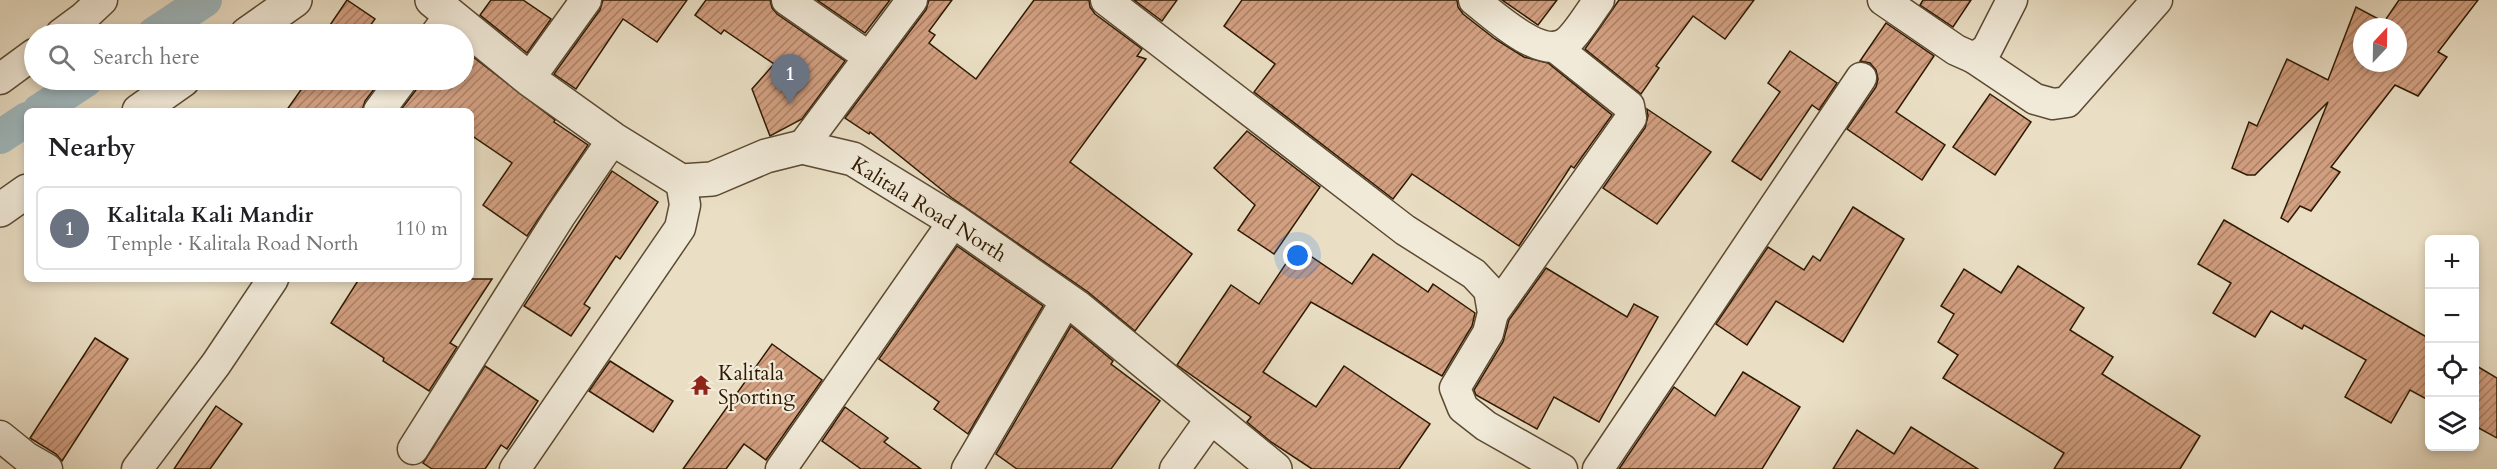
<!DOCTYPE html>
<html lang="en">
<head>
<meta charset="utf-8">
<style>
	:root { --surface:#fff; --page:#f6f6f6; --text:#202124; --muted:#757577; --line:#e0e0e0; --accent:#0f766e }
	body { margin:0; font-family:Cardo,serif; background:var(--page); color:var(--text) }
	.controls { position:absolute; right:18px; bottom:18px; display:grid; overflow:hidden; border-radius:9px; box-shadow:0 3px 9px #0003 }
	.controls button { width:54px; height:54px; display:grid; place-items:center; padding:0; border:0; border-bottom:2px solid var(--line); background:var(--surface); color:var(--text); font:30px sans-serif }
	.compass { position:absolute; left:2353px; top:18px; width:54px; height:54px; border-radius:50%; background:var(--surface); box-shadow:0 3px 9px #0003; rotate:22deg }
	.you { position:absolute; left:1298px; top:256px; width:21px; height:21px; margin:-15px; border:4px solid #fff; border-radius:50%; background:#1a73e8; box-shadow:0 0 0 9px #1a73e833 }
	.badge { display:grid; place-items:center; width:39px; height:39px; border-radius:50%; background:var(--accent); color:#fff; font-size:20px; font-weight:700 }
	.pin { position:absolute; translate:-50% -50px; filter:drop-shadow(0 2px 3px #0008) }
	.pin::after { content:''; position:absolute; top:32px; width:21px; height:18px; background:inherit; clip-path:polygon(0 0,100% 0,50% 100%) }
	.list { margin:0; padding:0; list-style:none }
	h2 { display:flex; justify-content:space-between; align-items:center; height:78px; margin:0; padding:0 24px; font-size:26px }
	h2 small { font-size:20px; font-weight:400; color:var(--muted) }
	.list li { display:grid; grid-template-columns:39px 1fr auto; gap:18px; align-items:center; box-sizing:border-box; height:84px; margin:0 12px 12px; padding:0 12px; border:2px solid var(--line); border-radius:9px }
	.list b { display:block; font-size:22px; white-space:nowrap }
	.list p { margin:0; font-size:20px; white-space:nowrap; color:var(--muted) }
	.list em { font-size:20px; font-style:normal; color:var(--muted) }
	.icon { flex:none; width:33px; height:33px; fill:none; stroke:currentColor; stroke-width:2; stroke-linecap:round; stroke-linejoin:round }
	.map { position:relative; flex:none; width:2497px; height:469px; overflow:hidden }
	.search { position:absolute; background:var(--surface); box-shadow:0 3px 9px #0003; left:24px; top:24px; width:450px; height:66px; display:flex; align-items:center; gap:15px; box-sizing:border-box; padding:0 21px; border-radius:33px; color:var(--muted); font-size:22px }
	.panel { position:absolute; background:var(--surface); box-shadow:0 3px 9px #0003; left:24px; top:108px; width:450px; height:174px; border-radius:9px }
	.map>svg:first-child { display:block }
</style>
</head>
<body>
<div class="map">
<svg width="2497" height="469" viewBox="0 0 2497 469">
	<defs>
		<pattern id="building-hatch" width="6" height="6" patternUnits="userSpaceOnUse" patternTransform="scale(1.5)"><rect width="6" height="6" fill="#d3a082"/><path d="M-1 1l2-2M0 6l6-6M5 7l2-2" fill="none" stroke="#ac8268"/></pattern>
	</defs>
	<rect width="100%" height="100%" fill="#eadfc5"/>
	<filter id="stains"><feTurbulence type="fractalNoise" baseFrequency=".00333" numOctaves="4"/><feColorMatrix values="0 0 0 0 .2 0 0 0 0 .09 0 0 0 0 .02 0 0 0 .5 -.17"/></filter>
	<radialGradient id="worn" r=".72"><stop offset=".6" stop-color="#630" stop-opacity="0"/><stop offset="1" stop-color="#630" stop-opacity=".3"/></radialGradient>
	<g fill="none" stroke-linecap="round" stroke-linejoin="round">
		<g stroke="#9eb9c0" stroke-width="34">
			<path d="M154,34L205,0"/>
			<path d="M39,111L86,80"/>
			<path d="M0,137L27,119"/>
		</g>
	</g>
	<g fill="url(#building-hatch)" stroke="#2d1901" stroke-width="1.5" fill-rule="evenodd">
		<path d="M347,0L375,19L364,34H324Z"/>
		<path d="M491,0H523L551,19L527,53L480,15Z"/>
		<path d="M603,0H687L657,42L623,19L576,89L554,74L600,10Z"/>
		<path d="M706,0H770L772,8L777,14L845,61L802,119L770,136L752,89L774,64L724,30L721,34L695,15Z"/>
		<path d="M817,0H890L865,33Z"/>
		<path d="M929,0H952L929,31L935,35L929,43L976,79L1034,0H1089L1090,7L1095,14L1142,49L1137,56L1146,59L1070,162L1192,254L1135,331L1088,292L952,198L870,132L869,134L845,118L926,10Z"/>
		<path d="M1134,0H1177L1162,21Z"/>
		<path d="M1242,0H1457L1458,7L1463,14L1495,39L1524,57L1548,63L1612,115L1574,168L1571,166L1519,246L1412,174L1393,199L1254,92L1275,64L1224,26Z"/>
		<path d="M1502,0H1557L1538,25Z"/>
		<path d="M1619,0H1754L1725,39L1693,16L1656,66L1659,68L1641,94L1585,49Z"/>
		<path d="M1923,0H1971L1953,27L1920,5Z"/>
		<path d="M2399,0H2478L2438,52L2447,57L2418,96L2395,85L2331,167L2340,172L2311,211L2300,206L2288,222L2281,218L2328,102L2255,175H2247L2232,168L2249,122L2257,126L2287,59L2328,80L2356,7L2384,22ZM2362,27H2398V63H2362Z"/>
		<path d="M1886,23L1934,56L1896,112L1945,145L1922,180L1847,129L1876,87L1878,79L1876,70L1870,63L1860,61Z"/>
		<path d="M464,50L555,120L554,122L588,145L527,236L483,205L512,163L471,135V111H400L416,90L419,80H464Z"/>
		<path d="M1790,51L1837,83L1819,110L1812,105L1761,180L1732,161L1780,92L1768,83Z"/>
		<path d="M308,80H381L365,101L362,111H286Z"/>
		<path d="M1990,94L2031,122L1995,175L1953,147Z"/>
		<path d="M1647,109L1711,152L1657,224L1603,188L1645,128L1648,116Z"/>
		<path d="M1247,131L1320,187L1274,254L1238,230L1255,205L1214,168Z"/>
		<path d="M612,171L658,202L620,259L616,256L584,304L590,308L571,336L524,306Z"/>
		<path d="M1853,207L1904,239L1843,342L1776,301L1747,345L1716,324L1768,247L1804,270L1813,256L1820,261Z"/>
		<path d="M2224,220L2430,339V401L2410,390L2391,423L2345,397L2366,360L2304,325L2302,329L2271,311L2255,337L2213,313L2231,283L2198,264Z"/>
		<path d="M957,246L1043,306L968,434L934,409L939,402L879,359Z"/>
		<path d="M1297,247L1352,284L1373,254L1428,292L1433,284L1475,313L1472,326L1442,376L1311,302L1263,372L1316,407L1344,366L1430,424L1399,469H1312L1271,442L1247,422L1251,417L1177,365L1231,285L1259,304Z"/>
		<path d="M2018,266L2084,308L2070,330L2113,357L2102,374L2200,436L2180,469H2054L2064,453L1943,378L1958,355L1938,342L1954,314L1941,306L1964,269L2001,293Z"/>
		<path d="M1546,268L1627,317L1634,304L1658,317L1599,422L1554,397L1537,429L1476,395L1474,390L1503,342L1509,320Z"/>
		<path d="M359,279H492L450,343L457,347L429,391L383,361L384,358L331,323Z"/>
		<path d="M1071,326L1113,361L1111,364L1160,401L1111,469H1017L996,454Z"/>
		<path d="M95,338L128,359L62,461L56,454L30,438Z"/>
		<path d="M772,344L822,380L766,460L744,444L726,469H683Z"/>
		<path d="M610,361L673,401L653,432L589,391Z"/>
		<path d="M2475,365L2497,378V438L2475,426Z"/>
		<path d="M485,366L538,401L507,449L501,445L485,469H432L423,463Z"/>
		<path d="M1743,372L1800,407L1762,469H1619L1674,387L1715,416Z"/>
		<path d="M216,406L242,424L210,469H174Z"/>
		<path d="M845,407L888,438L884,442L921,469H861L822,441Z"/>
		<path d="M1911,427L1978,469H1833L1857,430L1894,454Z"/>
	</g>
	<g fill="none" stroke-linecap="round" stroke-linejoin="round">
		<g stroke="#5c4a32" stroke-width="33">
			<g id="minor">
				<path d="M787,0L869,57"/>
				<path d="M1106,0L1405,230L1474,274L1489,290L1493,313L1488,333L1455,388L1463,408L1486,426L1562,469"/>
				<path d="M1474,0C1494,15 1542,62 1567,42C1578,33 1590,12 1599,0"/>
				<path d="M1883,0L1956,50L1974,58L1987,49L2012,0"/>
				<path d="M61,34L84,17L102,0"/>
				<path d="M436,34L450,15"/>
				<path d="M1974,58L2035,99L2053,104L2067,102L2157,0"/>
				<path d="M0,79L34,54"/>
				<path d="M529,79L586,0"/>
				<path d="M379,111L402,80"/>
				<path d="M802,147L912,0"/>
				<path d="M1493,313L1631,118L1629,106L1555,47"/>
				<path d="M0,436L26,457L47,469"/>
				<path d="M413,449L560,216L613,139"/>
				<path d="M137,469L216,364L273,279"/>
				<path d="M515,469L680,228L685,205L681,181"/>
				<path d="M781,469L954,221"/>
				<path d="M967,469L1067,299"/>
				<path d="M1175,469L1212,417"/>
				<path d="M1598,469L1861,78"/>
			</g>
		</g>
		<g stroke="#5c4a32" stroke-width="36">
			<g id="tertiary">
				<path d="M432,0L529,79L613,139L681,181L712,179L766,156L802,147L853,159L954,221L1077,307L1275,469"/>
				<path d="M247,34L295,0"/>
				<path d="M139,111L183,80"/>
				<path d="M0,210L27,191"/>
			</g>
		</g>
		<use href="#minor" stroke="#f1ead9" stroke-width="30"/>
		<use href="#tertiary" stroke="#f1ead9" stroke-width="33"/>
	</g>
	<defs>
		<g id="temple-bare" transform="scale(1.62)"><path d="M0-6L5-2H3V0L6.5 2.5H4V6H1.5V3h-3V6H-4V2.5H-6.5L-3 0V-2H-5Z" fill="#8f2418" stroke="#f1ead9" stroke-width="2.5" paint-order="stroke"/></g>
	</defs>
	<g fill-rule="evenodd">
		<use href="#temple-bare" x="701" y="385"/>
	</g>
	<g text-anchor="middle" stroke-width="4.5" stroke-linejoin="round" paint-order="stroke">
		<g font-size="21" fill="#2d1901" stroke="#f1ead9">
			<text transform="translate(929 209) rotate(32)" y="7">Kalitala Road North</text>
		</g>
		<g font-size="21" fill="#2d1901" stroke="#f1ead9" text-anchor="start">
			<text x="718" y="380">Kalitala<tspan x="718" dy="24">Sporting</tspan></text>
		</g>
	</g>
	<rect width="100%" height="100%" filter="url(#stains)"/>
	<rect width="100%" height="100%" fill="url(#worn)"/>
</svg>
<div class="controls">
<button>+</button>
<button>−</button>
<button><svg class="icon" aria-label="locate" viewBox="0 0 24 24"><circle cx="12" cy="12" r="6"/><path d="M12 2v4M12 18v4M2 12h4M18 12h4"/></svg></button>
<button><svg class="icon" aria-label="layers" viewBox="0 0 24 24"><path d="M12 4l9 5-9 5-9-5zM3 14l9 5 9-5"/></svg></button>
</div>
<svg class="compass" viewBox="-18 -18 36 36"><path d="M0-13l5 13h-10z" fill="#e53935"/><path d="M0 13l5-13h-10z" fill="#757577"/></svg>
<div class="you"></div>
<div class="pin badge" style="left:790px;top:104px;background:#6b7280">1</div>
<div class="search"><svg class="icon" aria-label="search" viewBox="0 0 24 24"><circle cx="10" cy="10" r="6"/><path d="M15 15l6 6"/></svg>Search here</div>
<section class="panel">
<h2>Nearby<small></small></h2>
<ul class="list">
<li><span class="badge" style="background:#6b7280">1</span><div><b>Kalitala Kali Mandir</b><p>Temple · Kalitala Road North</p></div><em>110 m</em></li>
</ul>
</section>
</div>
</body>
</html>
